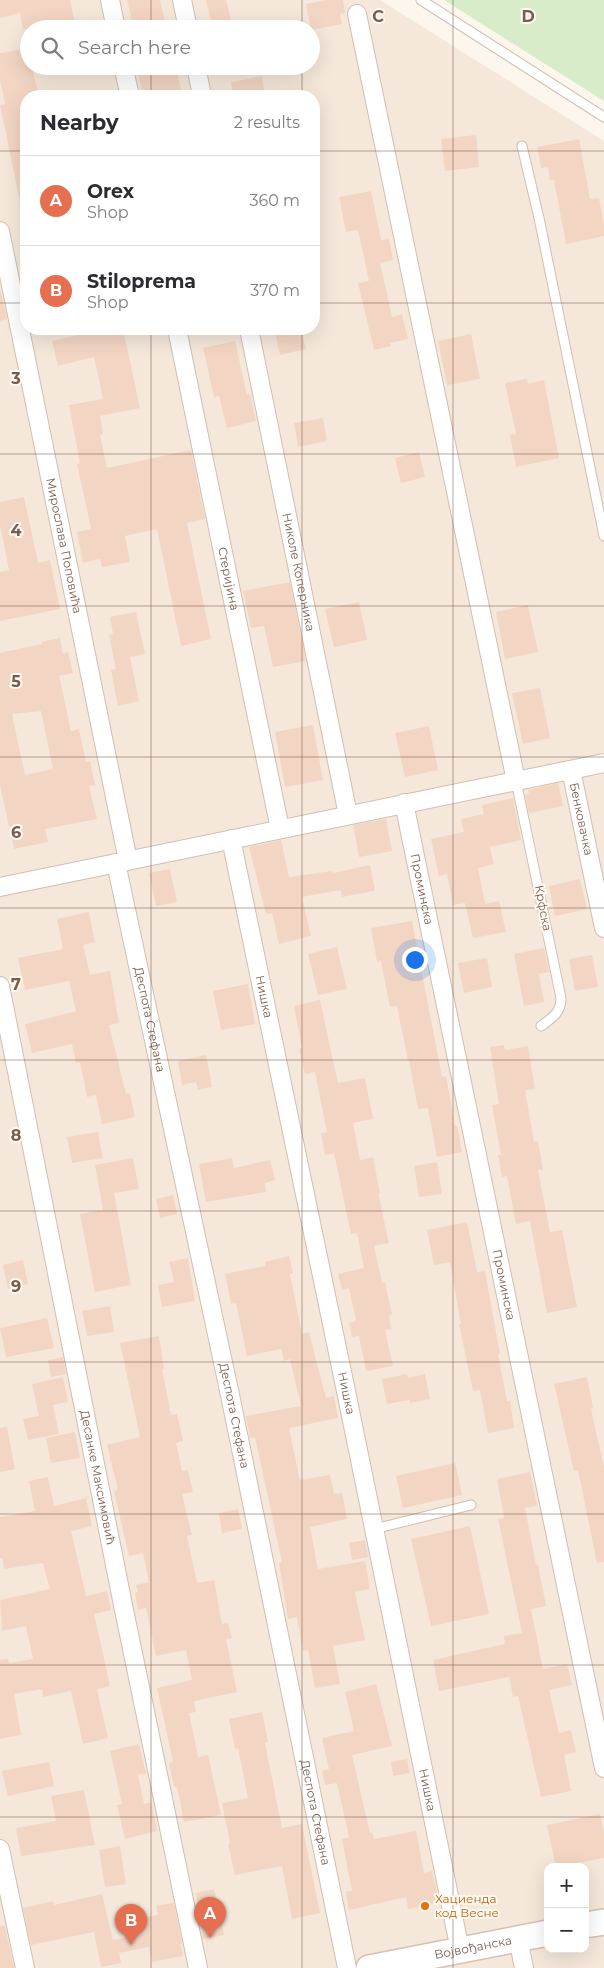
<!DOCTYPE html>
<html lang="en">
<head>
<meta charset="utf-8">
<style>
	:root { --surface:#fff; --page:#f2f2f3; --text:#2b2b33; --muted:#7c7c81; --line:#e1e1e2; --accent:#e76f51 }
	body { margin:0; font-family:Montserrat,sans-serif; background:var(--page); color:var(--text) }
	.controls { position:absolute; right:15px; bottom:15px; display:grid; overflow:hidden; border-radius:10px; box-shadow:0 5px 20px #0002 }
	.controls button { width:45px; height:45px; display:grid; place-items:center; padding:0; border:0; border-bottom:1px solid var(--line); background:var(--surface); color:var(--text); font:25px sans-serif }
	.you { position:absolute; left:414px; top:959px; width:18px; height:18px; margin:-12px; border:4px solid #fff; border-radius:50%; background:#1a73e8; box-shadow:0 0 0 8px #1a73e833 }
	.badge { display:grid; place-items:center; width:32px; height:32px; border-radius:50%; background:var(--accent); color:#fff; font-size:16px; font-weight:700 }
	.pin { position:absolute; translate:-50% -41px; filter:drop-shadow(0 1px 2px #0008) }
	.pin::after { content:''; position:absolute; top:26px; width:18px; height:15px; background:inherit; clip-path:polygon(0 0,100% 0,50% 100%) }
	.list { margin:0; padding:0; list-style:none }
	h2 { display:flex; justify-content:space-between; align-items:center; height:65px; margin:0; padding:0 20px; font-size:21px }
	h2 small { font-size:16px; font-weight:400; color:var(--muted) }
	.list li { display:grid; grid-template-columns:32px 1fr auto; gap:15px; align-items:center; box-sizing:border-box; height:90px; padding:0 20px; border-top:1px solid var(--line) }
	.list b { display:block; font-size:19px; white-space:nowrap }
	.list p { margin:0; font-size:16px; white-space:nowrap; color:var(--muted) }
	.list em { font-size:16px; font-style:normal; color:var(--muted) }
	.icon { flex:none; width:28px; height:28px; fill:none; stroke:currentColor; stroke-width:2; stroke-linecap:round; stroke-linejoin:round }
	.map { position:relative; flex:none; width:604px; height:1968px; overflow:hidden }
	.search { position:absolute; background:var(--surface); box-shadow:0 5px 20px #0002; left:20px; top:20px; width:300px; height:55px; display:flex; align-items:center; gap:12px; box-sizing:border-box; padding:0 18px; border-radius:28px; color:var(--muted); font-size:19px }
	.panel { position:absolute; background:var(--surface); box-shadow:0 5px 20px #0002; left:20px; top:90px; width:300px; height:245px; border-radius:20px }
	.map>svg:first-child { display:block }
</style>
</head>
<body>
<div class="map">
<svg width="604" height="1968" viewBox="0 0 604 1968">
	<rect width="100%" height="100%" fill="#fdf6ec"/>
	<path fill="#f5e8da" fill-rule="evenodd" d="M0,0H380L604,141V1968H0ZM29,29H311V66H29ZM26,96H314V329H26ZM548,1867H585V1949H548Z"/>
	<path fill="#d8ecc9" d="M444,0H604V101Z"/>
	<g fill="#f3d5c3" fill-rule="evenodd">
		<path d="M0,0H70L76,29H23L20,13L0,18Z"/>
		<path d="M127,0H160L165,24L145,29H134Z"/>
		<path d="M206,0H226L232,25L213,29Z"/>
		<path d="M327,0H343L345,13L340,14L342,24L311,30L306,4Z"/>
		<path d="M29,48V66H32L38,94L26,96V201H20L0,105L5,104L0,80V53Z"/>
		<path d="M136,66H176L182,96H143Z"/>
		<path d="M262,76L265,96H233L231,82Z"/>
		<path d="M476,135L479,167L445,171L441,139Z"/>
		<path d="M579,139L590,199L599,198L604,225V236L566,244L554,180H550L548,167L541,168L537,147Z"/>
		<path d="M371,191L381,240L389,239L393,260L380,263L392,317L402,314L408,339L390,343L391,346L374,350L358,283L369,281L358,230L346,232L339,197Z"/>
		<path d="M0,288L7,319L0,321Z"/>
		<path d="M105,329H123L140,408L100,416L103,434L100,435L107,468L191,450L205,519L187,523L211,639L181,646L157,529L125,536L130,562L102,567L100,559L83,563L77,532L91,529L77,464L80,463L69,405L103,399L94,357L58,366L52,341Z"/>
		<path d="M274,329H301L306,349L280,355Z"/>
		<path d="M471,334L480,379L447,385L438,341Z"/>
		<path d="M235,341L247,395L250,394L256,421L227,428L219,396L214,397L203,348Z"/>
		<path d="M527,379L528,384L544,380L559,458L516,467L510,435L516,434L505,383Z"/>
		<path d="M323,418L327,441L298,447L294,423Z"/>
		<path d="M419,452L425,477L401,483L395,458Z"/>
		<path d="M24,497L38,563L50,560L60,609L0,621V572L9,570L0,525V502Z"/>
		<path d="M290,582L306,661L273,667L264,626L251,628L243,591Z"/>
		<path d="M359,602L367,640L334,647L325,609Z"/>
		<path d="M528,605L538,652L505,659L496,612Z"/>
		<path d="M136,612L145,654L130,657L139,701L118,706L111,670L116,669L109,635L113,634L110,617Z"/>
		<path d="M60,638L63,654L68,652L73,673L59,676L71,731L79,729L86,762L90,761L95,785L89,786L97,819L45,829L48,842L14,849L0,785V653L42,644L41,642ZM41,711L53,769L25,775L12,714Z"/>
		<path d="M540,688L550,738L523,744L512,693Z"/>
		<path d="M313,725L323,780L285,787L275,732Z"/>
		<path d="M429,726L438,770L405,777L395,733Z"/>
		<path d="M558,783L563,806L529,813L525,795L529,794L528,790Z"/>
		<path d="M513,798L521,840L490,847L494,864L478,868L485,904L499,901L506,932L473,938L465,903L453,905L447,874L439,876L431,839L464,832L461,819L484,814L482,805Z"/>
		<path d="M386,819L392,851L359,857L353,825Z"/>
		<path d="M281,840L289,877L332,871L333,873L370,865L375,891L342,897L341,890L302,897L311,936L279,944L272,913L266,914L249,847Z"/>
		<path d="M170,869L177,902L156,906L149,873Z"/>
		<path d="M580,879L587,909L555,916L549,886Z"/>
		<path d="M89,912L95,942L83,945L90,975L110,971L119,1023L109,1025L126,1094L130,1093L135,1117L102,1124L96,1095L87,1097L80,1062L76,1063L72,1044L32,1053L25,1024L76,1011L69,981L25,990L18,958L63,949L57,919Z"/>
		<path d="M412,921L442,1077L446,1076L455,1126H457L462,1152L437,1157L428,1108L418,1109L409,1060L408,1061L397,1006L390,1007L381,961L377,962L371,928Z"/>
		<path d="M337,947L347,989L318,995L308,954Z"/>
		<path d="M544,948L549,972L539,974L544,1002L524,1006L514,954Z"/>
		<path d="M592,955L598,987L575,991L569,959Z"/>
		<path d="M487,958L492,987L464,993L458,963Z"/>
		<path d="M248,984L255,1024L221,1030L213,991Z"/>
		<path d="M320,1000L338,1083L365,1078L373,1119L353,1123L360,1160L373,1157L380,1193H378L389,1243L374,1246L382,1283L385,1282L392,1314L389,1315L391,1329L385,1330L393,1366L366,1371L359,1336L352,1337L349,1323L356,1321L349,1288L342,1290L338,1274L364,1268L357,1233L351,1234L334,1153L325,1155L321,1133L327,1132L315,1072L305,1074L299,1049L302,1048L294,1006Z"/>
		<path d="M504,1045L505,1050L528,1046L535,1089L525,1090L534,1142L538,1141L543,1170H538L550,1232L562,1230L577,1307L547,1313L530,1221L516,1224L507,1176L502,1177L498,1155H501L492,1105L499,1104L490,1047Z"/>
		<path d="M206,1055L212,1087L198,1090L196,1082L182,1085L178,1061Z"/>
		<path d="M98,1132L103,1158L72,1163L67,1137Z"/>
		<path d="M133,1158L139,1189L114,1193L131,1285L95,1292L80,1214L103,1210L95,1165Z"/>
		<path d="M232,1158L234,1168L270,1160L275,1180L265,1183L266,1192L206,1202L199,1164Z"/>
		<path d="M437,1162L442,1194L419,1197L414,1166Z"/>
		<path d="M173,1195L177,1214L160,1218L156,1199Z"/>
		<path d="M467,1222L477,1272L485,1271L500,1354H498L507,1401H510L514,1428L488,1433L480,1390L473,1391L459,1324H461L450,1262L434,1265L427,1230Z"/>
		<path d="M289,1256L293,1273L290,1274L302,1334L309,1332L326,1398L334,1396L338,1418L289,1428L300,1480L330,1475L334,1494L342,1493L347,1519L310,1527L318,1569L365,1561L370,1589L355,1592L365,1640L333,1646L340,1684L315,1688L308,1650L303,1651L297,1617L288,1619L279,1563L282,1562L255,1437L250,1438L246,1416L301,1406L290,1359L284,1361L281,1349L247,1356L236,1303L231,1304L225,1274L265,1266V1262Z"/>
		<path d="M188,1258L195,1301L162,1307L158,1285L174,1282L169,1262Z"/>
		<path d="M23,1260L28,1284L8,1289L3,1265Z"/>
		<path d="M110,1306L114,1332L87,1336L82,1311Z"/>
		<path d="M47,1318L54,1348L6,1357L0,1328Z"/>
		<path d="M159,1336L164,1369H162L171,1415L177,1414L183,1441L176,1443L182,1471L188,1470L193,1492L182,1494L192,1535L187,1536L197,1583L214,1580L222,1624L228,1623L232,1638L226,1639L237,1692L194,1701L196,1712L189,1713L198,1757L208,1755L221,1815L184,1822L177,1787H174L169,1763L173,1762L157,1688L192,1680L186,1650L156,1656L146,1608L138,1610L135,1593L138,1592L136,1585L149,1582L143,1553L129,1556L114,1491L118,1490L107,1445L140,1437L120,1343Z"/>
		<path d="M63,1357L66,1374L51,1377L48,1360Z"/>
		<path d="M407,1374L408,1378L425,1374L430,1399L410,1403V1400L387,1404L382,1379Z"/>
		<path d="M63,1377L68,1402L53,1405L59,1434L28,1440L23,1419L39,1416L32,1384Z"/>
		<path d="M587,1377L593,1408L591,1409L604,1467V1562L597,1563L578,1470L574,1471L554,1384Z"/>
		<path d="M7,1427L15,1469L0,1472V1428Z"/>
		<path d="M75,1432L80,1458L51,1463L46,1438Z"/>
		<path d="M455,1463L462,1495L403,1508L396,1476Z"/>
		<path d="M530,1472L537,1506L525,1508L536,1565L538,1564L546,1606L531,1609L543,1669L567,1664L572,1685L549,1690L559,1733L571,1730L576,1752L564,1755L571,1791L541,1797L518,1696L513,1697L509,1677L439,1691L433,1660L505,1644L504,1636L522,1633L498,1519L504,1518L497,1479Z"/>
		<path d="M48,1477L54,1506L86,1498L92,1526L71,1531L86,1596L107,1591L111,1610L94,1614L110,1686L97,1689L108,1738L83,1744L71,1691L43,1697L42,1689L14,1694L21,1735L0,1739V1660L8,1659L9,1663L33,1659L26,1626L2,1631L0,1600L50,1589L43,1563L4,1569L3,1558H0V1517L35,1511L29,1481Z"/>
		<path d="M238,1509L242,1529L222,1533L219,1513Z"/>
		<path d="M470,1526L489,1614L431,1626L411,1539Z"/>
		<path d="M365,1540L368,1557L352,1560L349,1543Z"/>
		<path d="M376,1684L392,1746L352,1755L370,1833H372L374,1839L416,1831L424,1873L432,1871L439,1903L408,1909L406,1897L349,1910L346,1892L352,1891L342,1839L349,1837L337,1783L325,1785L322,1771L329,1769L322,1738L354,1731L345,1692Z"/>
		<path d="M262,1712L268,1742L265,1743L282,1828L302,1824L320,1913L292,1919L282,1866L235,1875L228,1844L230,1843L222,1803L248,1798L238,1748L235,1749L229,1719Z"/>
		<path d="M139,1744L146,1773L138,1775L144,1804L151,1802L157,1831L125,1839L117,1805L122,1804L110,1751Z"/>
		<path d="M407,1759L410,1773L393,1776L391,1762Z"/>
		<path d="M49,1762L54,1786L8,1796L2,1771Z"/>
		<path d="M84,1790L95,1845L21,1856L16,1828L56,1821L51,1796Z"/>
		<path d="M600,1814L604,1832V1858L556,1867L547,1825Z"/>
		<path d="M120,1846L126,1884L105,1887L99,1850Z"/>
		<path d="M214,1889L224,1935L203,1939L196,1893Z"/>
		<path d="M102,1894L113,1940L146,1933L144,1917L158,1915L156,1906L174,1903L182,1943L180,1944L183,1956L152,1962L149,1947L119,1953L121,1963L101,1967L94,1932L31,1945L23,1908L53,1901L54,1905Z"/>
		<path d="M0,1926H5L14,1968H0Z"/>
	</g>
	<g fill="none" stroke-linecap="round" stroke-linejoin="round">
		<g stroke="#d1beb0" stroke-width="11">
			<g id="lane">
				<path d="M421,0L604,117"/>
				<path d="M522,146L539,218L604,536"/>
				<path d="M516,781L561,998C561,1013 552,1018 541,1026"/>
				<path d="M374,1529L471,1505"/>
			</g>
		</g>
		<g stroke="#d1beb0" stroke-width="20">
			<g id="street">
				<path d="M110,0L116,29"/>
				<path d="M182,0L188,29"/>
				<path d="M357,14L516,781"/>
				<path d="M123,66L130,96"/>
				<path d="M196,66L202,96"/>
				<path id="s1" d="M0,231L128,861"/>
				<path id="s2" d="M177,329L280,829"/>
				<path id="s3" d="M249,329L348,815"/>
				<path id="s4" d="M571,770L604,928"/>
				<path id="s5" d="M404,803L604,1768"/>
				<path id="s6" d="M231,839L347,1396L460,1950"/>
				<path id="s7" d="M116,863L230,1395L347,1968"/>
				<path d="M0,887L604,763"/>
				<path id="s8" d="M0,986L123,1605L198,1968"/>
				<path d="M0,1849L25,1968"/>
				<path d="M518,1938L524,1968"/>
			</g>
		</g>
		<g stroke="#d6c0b0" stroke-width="28">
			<g id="secondary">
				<path d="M585,1925L604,1922"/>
				<path id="s9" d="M369,1968L548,1933"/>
			</g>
		</g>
		<use href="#lane" stroke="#fff" stroke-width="9"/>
		<use href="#street" stroke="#fff" stroke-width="18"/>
		<use href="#secondary" stroke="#fff" stroke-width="25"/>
	</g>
	<path fill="none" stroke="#7a5c4d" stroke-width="1" stroke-opacity="0.55" d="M151,0V29M302,0V29M453,0V1968M151,66V96M302,66V96M0,151H26M314,151H604M0,303H26M314,303H604M151,329V1968M302,329V1968M0,454H604M0,606H604M0,757H604M0,908H604M0,1060H604M0,1211H604M0,1362H604M0,1514H604M0,1665H604M0,1817H604"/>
	<circle fill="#e8710a" stroke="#fffaf3" stroke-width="2" cx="425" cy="1906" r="5"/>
	<g text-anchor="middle" stroke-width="4" stroke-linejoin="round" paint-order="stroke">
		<g font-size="12" fill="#7a5c4d" stroke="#fffaf3">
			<text dy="4" stroke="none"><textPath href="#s1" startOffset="321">Мирослава Поповића</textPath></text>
			<text dy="4" stroke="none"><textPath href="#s3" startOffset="248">Николе Коперника</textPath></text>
			<text dy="4" stroke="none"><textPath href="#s2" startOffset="255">Стеријина</textPath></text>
			<text dy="4" stroke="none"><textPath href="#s4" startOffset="50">Бенковачка</textPath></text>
			<text dy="4" stroke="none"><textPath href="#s5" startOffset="88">Проминска</textPath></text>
			<text transform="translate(543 908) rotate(79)" y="4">Крфска</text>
			<text dy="4" stroke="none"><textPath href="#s6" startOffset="161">Нишка</textPath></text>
			<text dy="4" stroke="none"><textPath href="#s7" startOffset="160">Деспота Стефана</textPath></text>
			<text dy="4" stroke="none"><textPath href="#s5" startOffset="492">Проминска</textPath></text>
			<text dy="4" stroke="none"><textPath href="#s6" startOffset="566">Нишка</textPath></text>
			<text dy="4" stroke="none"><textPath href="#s7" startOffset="565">Деспота Стефана</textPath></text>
			<text dy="4" stroke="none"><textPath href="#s8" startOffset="501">Десанке Максимовић</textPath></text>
			<text dy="4" stroke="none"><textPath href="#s6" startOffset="971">Нишка</textPath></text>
			<text dy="4" stroke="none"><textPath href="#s7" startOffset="970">Деспота Стефана</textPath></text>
			<text dy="4" stroke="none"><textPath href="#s9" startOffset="106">Војвођанска</textPath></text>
		</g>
		<g font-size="12" fill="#c56008" stroke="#fffaf3" text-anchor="start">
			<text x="435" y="1903">Хациенда<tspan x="435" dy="14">код Весне</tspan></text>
		</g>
	</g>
	<g font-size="16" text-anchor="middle" font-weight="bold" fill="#7a5c4d" stroke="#fffaf3" stroke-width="4" stroke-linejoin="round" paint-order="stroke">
		<text x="378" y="22">C</text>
		<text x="528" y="22">D</text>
		<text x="16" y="384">3</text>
		<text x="16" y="536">4</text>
		<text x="16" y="687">5</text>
		<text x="16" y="838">6</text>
		<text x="16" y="990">7</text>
		<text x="16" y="1141">8</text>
		<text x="16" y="1292">9</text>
	</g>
</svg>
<div class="controls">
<button>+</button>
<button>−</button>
</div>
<div class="you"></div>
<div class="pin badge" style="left:210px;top:1938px">A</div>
<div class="pin badge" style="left:131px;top:1945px">B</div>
<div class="search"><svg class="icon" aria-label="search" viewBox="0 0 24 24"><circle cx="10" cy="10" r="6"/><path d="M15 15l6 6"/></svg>Search here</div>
<section class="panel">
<h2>Nearby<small>2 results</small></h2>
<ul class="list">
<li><span class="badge">A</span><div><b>Orex</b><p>Shop</p></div><em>360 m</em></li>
<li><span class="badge">B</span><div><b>Stiloprema</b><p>Shop</p></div><em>370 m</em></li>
</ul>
</section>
</div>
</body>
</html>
